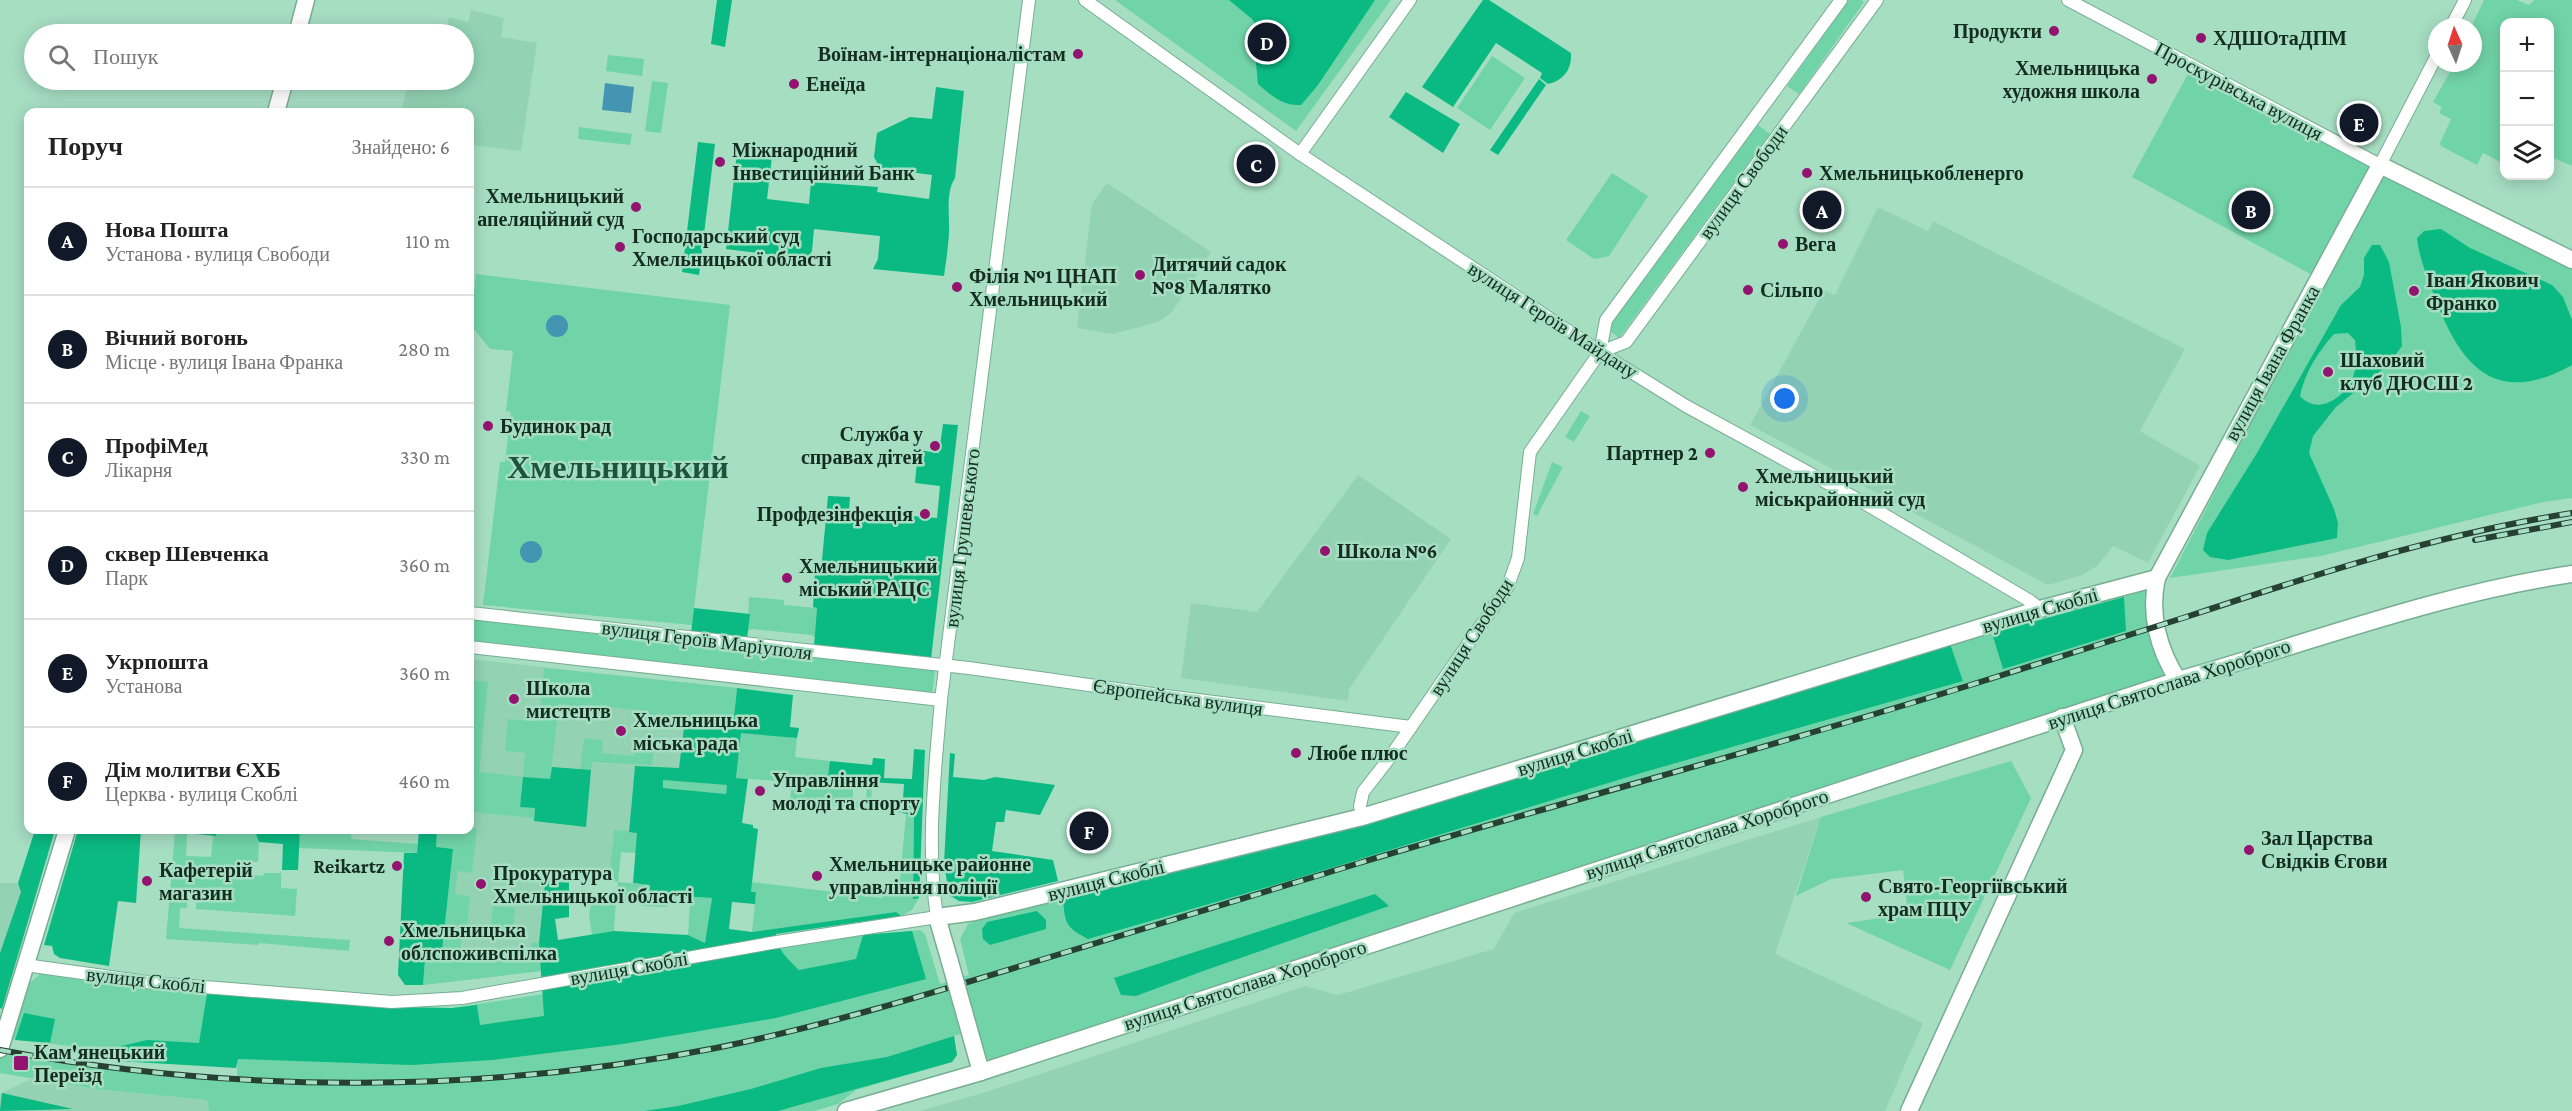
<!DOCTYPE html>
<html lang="uk">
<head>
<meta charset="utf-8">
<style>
	:root { --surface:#fff; --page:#f6f6f6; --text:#222; --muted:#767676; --line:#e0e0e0; --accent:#111827 }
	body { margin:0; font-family:"Crimson Pro",serif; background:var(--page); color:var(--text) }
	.controls { position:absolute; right:18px; top:18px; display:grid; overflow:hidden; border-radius:12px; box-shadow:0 3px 15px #0003 }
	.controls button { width:54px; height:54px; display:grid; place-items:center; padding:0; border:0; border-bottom:2px solid var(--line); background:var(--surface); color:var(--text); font:30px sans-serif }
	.compass { position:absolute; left:2428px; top:18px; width:54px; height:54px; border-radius:50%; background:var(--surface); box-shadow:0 3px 15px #0003; rotate:357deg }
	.you { position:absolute; left:1785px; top:399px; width:21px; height:21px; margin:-15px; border:4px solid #fff; border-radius:50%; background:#1a73e8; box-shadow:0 0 0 9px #1a73e833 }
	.badge { display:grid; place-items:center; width:39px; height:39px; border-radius:50%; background:var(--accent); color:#fff; font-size:20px; font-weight:700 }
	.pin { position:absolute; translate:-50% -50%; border:3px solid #fff; box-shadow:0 2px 6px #0006 }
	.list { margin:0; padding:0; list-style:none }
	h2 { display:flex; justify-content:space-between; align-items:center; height:78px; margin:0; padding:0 24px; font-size:26px }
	h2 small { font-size:20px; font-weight:400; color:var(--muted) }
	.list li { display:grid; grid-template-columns:39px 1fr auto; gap:18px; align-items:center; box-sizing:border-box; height:108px; padding:0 24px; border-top:2px solid var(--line) }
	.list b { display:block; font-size:22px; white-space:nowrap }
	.list p { margin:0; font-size:20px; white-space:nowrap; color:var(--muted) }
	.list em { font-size:20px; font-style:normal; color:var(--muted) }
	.icon { flex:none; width:33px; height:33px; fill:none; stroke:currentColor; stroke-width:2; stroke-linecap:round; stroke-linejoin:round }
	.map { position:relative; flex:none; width:2572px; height:1111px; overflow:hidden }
	.search { position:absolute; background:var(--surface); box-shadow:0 3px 15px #0003; left:24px; top:24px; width:450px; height:66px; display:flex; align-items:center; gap:15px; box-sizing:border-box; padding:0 21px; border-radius:33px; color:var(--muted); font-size:22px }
	.panel { position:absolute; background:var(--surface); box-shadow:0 3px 15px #0003; left:24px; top:108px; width:450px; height:726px; border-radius:12px }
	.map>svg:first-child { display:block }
</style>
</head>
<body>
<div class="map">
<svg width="2572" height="1111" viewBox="0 0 2572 1111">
	<rect width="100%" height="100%" fill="#a6dec2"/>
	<g fill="#93d3b4">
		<path d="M471,10L504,18L501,37L537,43L521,151L470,145V112H401L409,80H464V34H437L439,29L446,30L449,17L468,22Z"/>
		<path d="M1107,183L1211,252L1172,312L1158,322L1113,334L1077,328L1092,204Z"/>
		<path d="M1880,208L1928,231L1933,221L2185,349L2140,431L2200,466L2148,563L2113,546L2097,566L2082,575L2048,585L1750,425L1824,290L1835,295L1877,209Z"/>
		<path d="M1358,475L1451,539L1349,689L1348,701L1181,678L1191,603L1257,612Z"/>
		<path d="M470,659L737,688L726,794L633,786L629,832L614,831L609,880L545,883L541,971L423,985L437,830H470Z"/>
		<path d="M1821,817L1775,954L1923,1023L1885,1111H920L986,1092L1305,986L1338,995L1494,949L1514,913Z"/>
		<path d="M0,883H18L21,892L0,953Z"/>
		<path d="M31,1079L95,1089L207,1100L209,1111H0V1094Z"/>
	</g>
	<g fill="#71d4a8">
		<path d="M1115,0H1391L1296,131Z"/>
		<path d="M1849,0H1861L1864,2L1799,94L1787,86Z"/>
		<path d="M2484,0H2517L2529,5L2534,0H2572V166L2554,158L2550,167V22H2504V164L2483,153L2477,165L2441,146L2440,143L2451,119L2439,113L2442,107L2433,102L2454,65L2458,63H2473L2471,27Z"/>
		<path d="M608,55L644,59L642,76L606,71Z"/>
		<path d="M1492,56L1525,78L1490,130L1457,108Z"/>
		<path d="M2190,70L2373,167L2314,276L2132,177Z"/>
		<path d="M652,81L668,83L661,133L645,131Z"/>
		<path d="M1758,125L1770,134L1619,338L1606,328Z"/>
		<path d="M579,127L632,134L630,145L578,139Z"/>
		<path d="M2382,172L2572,266V498L2543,502L2321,556L2170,578Z"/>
		<path d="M1612,173L1648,196L1609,256L1594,259L1566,240Z"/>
		<path d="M476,274L730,305L692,625L483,605L500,462H505L511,412L506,411L513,351L490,349L471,325Z"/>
		<path d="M1581,411L1590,416L1574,442L1565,437Z"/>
		<path d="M1552,462L1563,467L1537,516L1533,514Z"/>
		<path d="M2155,588L2170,677L984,1066L973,1029L954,1036L957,1055L952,1062L856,1090L838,1104L814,1111H209L207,1100L95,1089L0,1073V1050L97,1067L237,1079V1059L147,1040L103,1050L11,1039L30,983L41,973L153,990L207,994L393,1007L452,1008L570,990L779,949L863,935L920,930L925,934L940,984L969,975L960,939L968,924L977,920L1950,644Z"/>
		<path d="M749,597L784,600V605L817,608L815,637L811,635L752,629L748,631Z"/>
		<path d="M470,617L935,670L932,696L470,643Z"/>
		<path d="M544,668L737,688L733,729L668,719V721L639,718V710L608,707L607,714L578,711V706L559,704L550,780L523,777L520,807L535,808L534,818L472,812L470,828L477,829L472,873L458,871L455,894L470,896L466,936H462L460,953L491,957L492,952L522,955L523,951L531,952L532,942L539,943L541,971L423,985L425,960H441L453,850L436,847L437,830H470V680L488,682L479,772L523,777L525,753L505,751L508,719L533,721L534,709H540Z"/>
		<path d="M741,732L797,738L795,757L830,761L828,776H838L837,787L853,788V801L866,802L867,782L872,783L871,804L903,805L902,813L790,801L792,782L736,778Z"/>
		<path d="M584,738L603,740L602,753L634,756L636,744L654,747L652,765L592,762L591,770H580Z"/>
		<path d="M2011,761L2031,798L1950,970L1846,923L1908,914L1903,870L1831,879L1796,896L1821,817Z"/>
		<path d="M663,780L727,785L726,794L663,788Z"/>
		<path d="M906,814H914L913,898H919L912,910L901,916L896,912L752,932L756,893L751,892L752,882L882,898L884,888L899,890Z"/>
		<path d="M300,830H352L351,839L418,844L417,853L299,848Z"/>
		<path d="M614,830L637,832L636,853L621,852L618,882L651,885L650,894L712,898L705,943L688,935L690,904L668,903L667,907L643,906V901L616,900L614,931L592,935L589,914L591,904L616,899L618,882L609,880Z"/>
		<path d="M175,832L187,834L186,856L211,857L213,836H216V832L257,834L259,842L258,862H253V875L263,876L264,873H281V888L297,889L295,916L196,909L197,892H188L187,908H180L179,928L350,940L349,951L259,943L258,945L166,939Z"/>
		<path d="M493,906L515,908L512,939L490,936Z"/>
	</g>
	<g fill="#0bb982" fill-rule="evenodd">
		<path d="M717,0H732L725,47L711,44Z"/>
		<path d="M1229,0H1375L1318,85L1301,105C1282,106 1272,96 1258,84L1256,63L1260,48V31L1252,19Z"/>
		<path d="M1483,0H1489L1571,53C1572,69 1564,80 1548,84L1540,78L1542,73L1496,43L1453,107L1422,87Z"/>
		<path d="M1539,79L1546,85L1498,155L1490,150Z"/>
		<path d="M936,87L964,91L955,178C945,194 950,215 949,234C948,248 946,262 944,276L873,269L878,259L880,236L814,229L812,251L807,259L726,249L737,152L772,156L767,199L809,204L811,182L878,187L877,192L929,199L932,175L880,168L874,157L877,133L910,117L932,119Z"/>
		<path d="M1406,92L1460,124L1443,153L1389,117Z"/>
		<path d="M698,142L715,144L699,275L682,272Z"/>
		<path d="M2441,229L2470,248L2552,285L2563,297L2572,320V365C2495,408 2460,366 2434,295C2427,276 2419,258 2417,238L2424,231Z"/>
		<path d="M2372,245H2380L2389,262L2401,327L2402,346L2389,364L2336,407L2313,436L2309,453L2334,509L2338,523L2337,538L2228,560L2210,557L2203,550L2207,533L2257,453L2341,305L2360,287L2364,275V258ZM2348,333L2355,340C2356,351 2358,363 2354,374C2347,396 2319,417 2300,396C2305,372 2318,352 2334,334Z"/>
		<path d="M943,424L958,425L931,659L814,646L817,608L813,607L815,570L821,571L828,496L850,497L849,511L937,518L940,486L915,483L918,450L939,453Z"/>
		<path d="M2124,597L2126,631L2003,669L1992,633Z"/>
		<path d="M694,608L750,614L747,639L691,633Z"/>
		<path d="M1950,644L1963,681L1641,773L1285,882L1088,939C1065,927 1065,923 1063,898Z"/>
		<path d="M737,688L793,695L790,727L799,728L797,738L741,733L736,778L748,779L742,823L753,825V828L758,829L751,892H756L755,904L732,902L729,929L752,932L896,912L901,916L776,934C777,950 788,959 799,970L856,959L863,935L912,931L926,979L776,1018L623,1044L492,1060L411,1065L238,1059L236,1068L101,1060L103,1050L147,1040L199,1043L207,994L393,1007L452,1008L477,1005L480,1025L544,1016L539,943L545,883L569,882V917L555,919L558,940L614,931L688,935L705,943L712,898L650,894V885L633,883L637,833L629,832L635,766L679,768L685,720L733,728ZM663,780L727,785L726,794L663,788Z"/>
		<path d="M914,749L925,750L919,898L913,899L914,815L902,813L904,784L867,782V778L828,776L830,761L872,765L873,758L885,759L884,778L912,779Z"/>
		<path d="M950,753L955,754L953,777L984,780L995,777L1055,785L1040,815L1006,810L1004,822H996L992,851L1053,860L1058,881L972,902L959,901L949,895L944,863Z"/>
		<path d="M552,767L591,770L586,827L534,821L535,808L520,807L523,777L550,779Z"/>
		<path d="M35,830H55L2,1009L0,1008V953L21,892L18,883Z"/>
		<path d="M78,830H141L136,903L118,901L109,966L60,958L54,954L52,946L44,945Z"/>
		<path d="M175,830H300L298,870H282L283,844L259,842L256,834L217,832L216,836L175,832Z"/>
		<path d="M419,830H437L436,847L453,849L441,960H425L423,985H405L398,975L404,853H417Z"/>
		<path d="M1375,894L1389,906L1206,970L1136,996L1121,995L1114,978Z"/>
		<path d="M1037,911L1046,920V929L990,945L983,939L982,929L987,922Z"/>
		<path d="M24,1013L55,1019L50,1043L15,1040Z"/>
		<path d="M954,1036L957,1055L952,1062L778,1111H644L678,1106L751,1089L821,1068L887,1057Z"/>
		<path d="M2,1093L73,1109L0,1111Z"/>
	</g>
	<g fill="#4395b1">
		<path d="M605,83L634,87L631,113L602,110Z"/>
		<circle cx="557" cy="326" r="11"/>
		<circle cx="531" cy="552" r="11"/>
	</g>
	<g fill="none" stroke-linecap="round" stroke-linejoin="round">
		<g stroke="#77ae93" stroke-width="14">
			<g id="minor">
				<path d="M1085,0L1300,154L1620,365L1686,406L1866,504L2030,601L2040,609"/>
				<path d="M2068,0L2380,165L2437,55"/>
				<path d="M2451,27L2465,0"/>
				<path d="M1300,154L1410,0"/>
				<path d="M1600,352L1626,342L1877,0"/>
				<path d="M470,613L969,668L1166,696L1411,727"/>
				<path d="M470,647L941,700"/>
				<path d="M1362,817L1360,806L1363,792L1391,756L1508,586L1518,558L1530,452L1600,352L1606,320L1841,0"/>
				<path d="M25,965L154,983L342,998L392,1002L462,998L777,942L937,917C926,847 935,771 941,700L1029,0"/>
			</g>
		</g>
		<g stroke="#77ae93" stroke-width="19">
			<g id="major">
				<path d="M297,34L306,0"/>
				<path d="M276,112L285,80"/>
				<path d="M2178,680C2158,649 2149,613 2157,578L2380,165L2572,260"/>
				<path d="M950,962L937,917L975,912L1362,817L2040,609L2157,578"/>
				<path d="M972,1040L981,1072"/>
				<path d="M0,1049L67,830"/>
				<path d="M846,1111L981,1072L2178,680C2309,643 2437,594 2572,574"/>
				<path d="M1909,1111L2074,750L2062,717"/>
			</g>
		</g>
		<use href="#minor" stroke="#fff" stroke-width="12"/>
		<use href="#major" stroke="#fff" stroke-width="16"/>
		<g stroke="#264134" stroke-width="6">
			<g id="rail">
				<path d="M2475,540L2572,522"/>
				<path d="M0,1050C235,1094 481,1094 716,1048C820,1027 922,996 1024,965C1135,931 1246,898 1356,864C1569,800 1784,744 1996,677C2059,657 2123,637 2186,617C2313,575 2440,534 2572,513"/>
			</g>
		</g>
		<use href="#rail" stroke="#a6dec2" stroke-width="4" stroke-dasharray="11" stroke-linecap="butt"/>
		<g stroke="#77ae93" stroke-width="19" stroke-linecap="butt">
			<path id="major-bridge" d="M950,962L972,1040"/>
		</g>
		<use href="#major-bridge" stroke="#fff" stroke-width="16"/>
	</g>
	<g fill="#92146f" stroke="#a6dec2" stroke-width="2">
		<circle cx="2054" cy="31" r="6"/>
		<circle cx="2201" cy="38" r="6"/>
		<circle cx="1078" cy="54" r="6"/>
		<circle cx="2152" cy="79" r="6"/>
		<circle cx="794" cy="84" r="6"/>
		<circle cx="720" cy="162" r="6"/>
		<circle cx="1807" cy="173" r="6"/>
		<circle cx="636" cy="207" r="6"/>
		<circle cx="1783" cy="244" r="6"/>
		<circle cx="620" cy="247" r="6"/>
		<circle cx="1140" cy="275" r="6"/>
		<circle cx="957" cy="287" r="6"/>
		<circle cx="1748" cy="290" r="6"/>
		<circle cx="2414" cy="291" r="6"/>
		<circle cx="2328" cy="372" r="6"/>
		<circle cx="488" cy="426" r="6"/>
		<circle cx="935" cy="446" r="6"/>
		<circle cx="1710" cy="453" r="6"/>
		<circle cx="1743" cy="487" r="6"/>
		<circle cx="925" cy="514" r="6"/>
		<circle cx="1325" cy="551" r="6"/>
		<circle cx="787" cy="578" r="6"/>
		<circle cx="514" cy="699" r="6"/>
		<circle cx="621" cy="731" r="6"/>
		<circle cx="1296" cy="753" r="6"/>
		<circle cx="760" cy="791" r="6"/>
		<circle cx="2249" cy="850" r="6"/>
		<circle cx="397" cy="866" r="6"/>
		<circle cx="817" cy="876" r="6"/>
		<circle cx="147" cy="881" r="6"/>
		<circle cx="481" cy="884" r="6"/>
		<circle cx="1866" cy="897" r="6"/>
		<circle cx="389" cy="941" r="6"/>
		<rect x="13" y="1055" width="16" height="16" rx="3"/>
	</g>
	<g text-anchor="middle" stroke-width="5" stroke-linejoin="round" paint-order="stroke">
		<g font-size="20" font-weight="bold" fill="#152c21" stroke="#a6dec2" text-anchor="start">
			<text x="2042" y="38" text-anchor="end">Продукти</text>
			<text x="2213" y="45">ХДШОтаДПМ</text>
			<text x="1066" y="61" text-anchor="end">Воїнам-інтернаціоналістам</text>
			<text x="2140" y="75" text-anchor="end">Хмельницька<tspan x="2140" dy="23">художня школа</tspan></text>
			<text x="806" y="91">Енеїда</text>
			<text x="732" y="157">Міжнародний<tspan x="732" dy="23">Інвестиційний Банк</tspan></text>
			<text x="1819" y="180">Хмельницькобленерго</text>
			<text x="624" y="203" text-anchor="end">Хмельницький<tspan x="624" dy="23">апеляційний суд</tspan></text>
			<text x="632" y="243">Господарський суд<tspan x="632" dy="23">Хмельницької області</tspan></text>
			<text x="1795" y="251">Вега</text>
			<text x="1152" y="271">Дитячий садок<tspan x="1152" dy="23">№8 Малятко</tspan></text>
			<text x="969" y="283">Філія №1 ЦНАП<tspan x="969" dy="23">Хмельницький</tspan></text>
			<text x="2426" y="287">Іван Якович<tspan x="2426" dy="23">Франко</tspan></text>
			<text x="1760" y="297">Сільпо</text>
			<text x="2340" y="367">Шаховий<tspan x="2340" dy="23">клуб ДЮСШ 2</tspan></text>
			<text x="500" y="433">Будинок рад</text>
			<text x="923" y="441" text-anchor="end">Служба у<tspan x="923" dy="23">справах дітей</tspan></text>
			<text x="1698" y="460" text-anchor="end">Партнер 2</text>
			<text x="1755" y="483">Хмельницький<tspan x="1755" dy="23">міськрайонний суд</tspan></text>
			<text x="913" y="521" text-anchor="end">Профдезінфекція</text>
			<text x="1337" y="558">Школа №6</text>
			<text x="799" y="573">Хмельницький<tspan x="799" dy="23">міський РАЦС</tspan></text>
			<text x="526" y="695">Школа<tspan x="526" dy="23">мистецтв</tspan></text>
			<text x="633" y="727">Хмельницька<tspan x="633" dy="23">міська рада</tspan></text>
			<text x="1308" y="760">Любе плюс</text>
			<text x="772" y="787">Управління<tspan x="772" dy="23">молоді та спорту</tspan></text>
			<text x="2261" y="845">Зал Царства<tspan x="2261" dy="23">Свідків Єгови</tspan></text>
			<text x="829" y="871">Хмельницьке районне<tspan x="829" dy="23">управління поліції</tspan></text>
			<text x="385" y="873" text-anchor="end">Reikartz</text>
			<text x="159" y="877">Кафетерій<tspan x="159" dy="23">магазин</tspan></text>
			<text x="493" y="880">Прокуратура<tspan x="493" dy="23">Хмельницької області</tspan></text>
			<text x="1878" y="893">Свято-Георгіївський<tspan x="1878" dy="23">храм ПЦУ</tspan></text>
			<text x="401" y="937">Хмельницька<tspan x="401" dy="23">облспоживспілка</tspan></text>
			<text x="34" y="1059">Кам'янецький<tspan x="34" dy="23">Переїзд</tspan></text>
		</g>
		<g font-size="20" fill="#152c21" stroke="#a6dec2">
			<text transform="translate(2239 91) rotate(28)" y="7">Проскурівська вулиця</text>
			<text transform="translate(1743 182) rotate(-54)" y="7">вулиця Свободи</text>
			<text transform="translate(1553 320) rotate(33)" y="7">вулиця Героїв Майдану</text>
			<text transform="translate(2272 363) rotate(-61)" y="7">вулиця Івана Франка</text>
			<text transform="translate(962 538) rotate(-83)" y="7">вулиця Грушевського</text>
			<text transform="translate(2040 610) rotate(-16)" y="7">вулиця Скоблі</text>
			<text transform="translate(1471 637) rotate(-57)" y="7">вулиця Свободи</text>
			<text transform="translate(707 640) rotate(7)" y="7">вулиця Героїв Маріуполя</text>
			<text transform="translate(2169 684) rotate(-18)" y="7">вулиця Святослава Хороброго</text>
			<text transform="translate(1178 697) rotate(8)" y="7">Європейська вулиця</text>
			<text transform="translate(1575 752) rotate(-17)" y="7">вулиця Скоблі</text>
			<text transform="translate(1707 834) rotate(-18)" y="7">вулиця Святослава Хороброго</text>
			<text transform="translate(1106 880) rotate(-14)" y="7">вулиця Скоблі</text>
			<text transform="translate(629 968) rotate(-10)" y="7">вулиця Скоблі</text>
			<text transform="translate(146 980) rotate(6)" y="7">вулиця Скоблі</text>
			<text transform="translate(1245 985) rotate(-18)" y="7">вулиця Святослава Хороброго</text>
		</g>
		<g font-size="32" font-weight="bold" fill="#1d533d" stroke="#a6dec2">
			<text x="618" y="478">Хмельницький</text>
		</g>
	</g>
</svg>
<div class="controls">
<button>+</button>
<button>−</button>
<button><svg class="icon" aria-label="layers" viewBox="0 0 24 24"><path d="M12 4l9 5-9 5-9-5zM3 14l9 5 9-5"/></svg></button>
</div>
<svg class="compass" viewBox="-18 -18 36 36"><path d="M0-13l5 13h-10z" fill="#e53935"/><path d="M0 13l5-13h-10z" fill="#767676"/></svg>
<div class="you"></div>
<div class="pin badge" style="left:1822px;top:210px">A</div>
<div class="pin badge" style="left:2251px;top:210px">B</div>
<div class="pin badge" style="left:1256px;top:164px">C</div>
<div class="pin badge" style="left:1267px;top:42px">D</div>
<div class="pin badge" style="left:2359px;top:123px">E</div>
<div class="pin badge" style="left:1089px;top:831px">F</div>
<div class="search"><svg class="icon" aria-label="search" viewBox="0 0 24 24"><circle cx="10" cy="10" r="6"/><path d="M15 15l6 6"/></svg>Пошук</div>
<section class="panel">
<h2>Поруч<small>Знайдено: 6</small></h2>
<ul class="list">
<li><span class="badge">A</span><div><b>Нова Пошта</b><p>Установа · вулиця Свободи</p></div><em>110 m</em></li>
<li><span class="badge">B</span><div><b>Вічний вогонь</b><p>Місце · вулиця Івана Франка</p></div><em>280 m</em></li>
<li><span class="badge">C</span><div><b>ПрофіМед</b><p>Лікарня</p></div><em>330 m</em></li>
<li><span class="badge">D</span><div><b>сквер Шевченка</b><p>Парк</p></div><em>360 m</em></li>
<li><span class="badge">E</span><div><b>Укрпошта</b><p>Установа</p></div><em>360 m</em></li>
<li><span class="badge">F</span><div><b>Дім молитви ЄХБ</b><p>Церква · вулиця Скоблі</p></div><em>460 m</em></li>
</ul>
</section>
</div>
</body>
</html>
